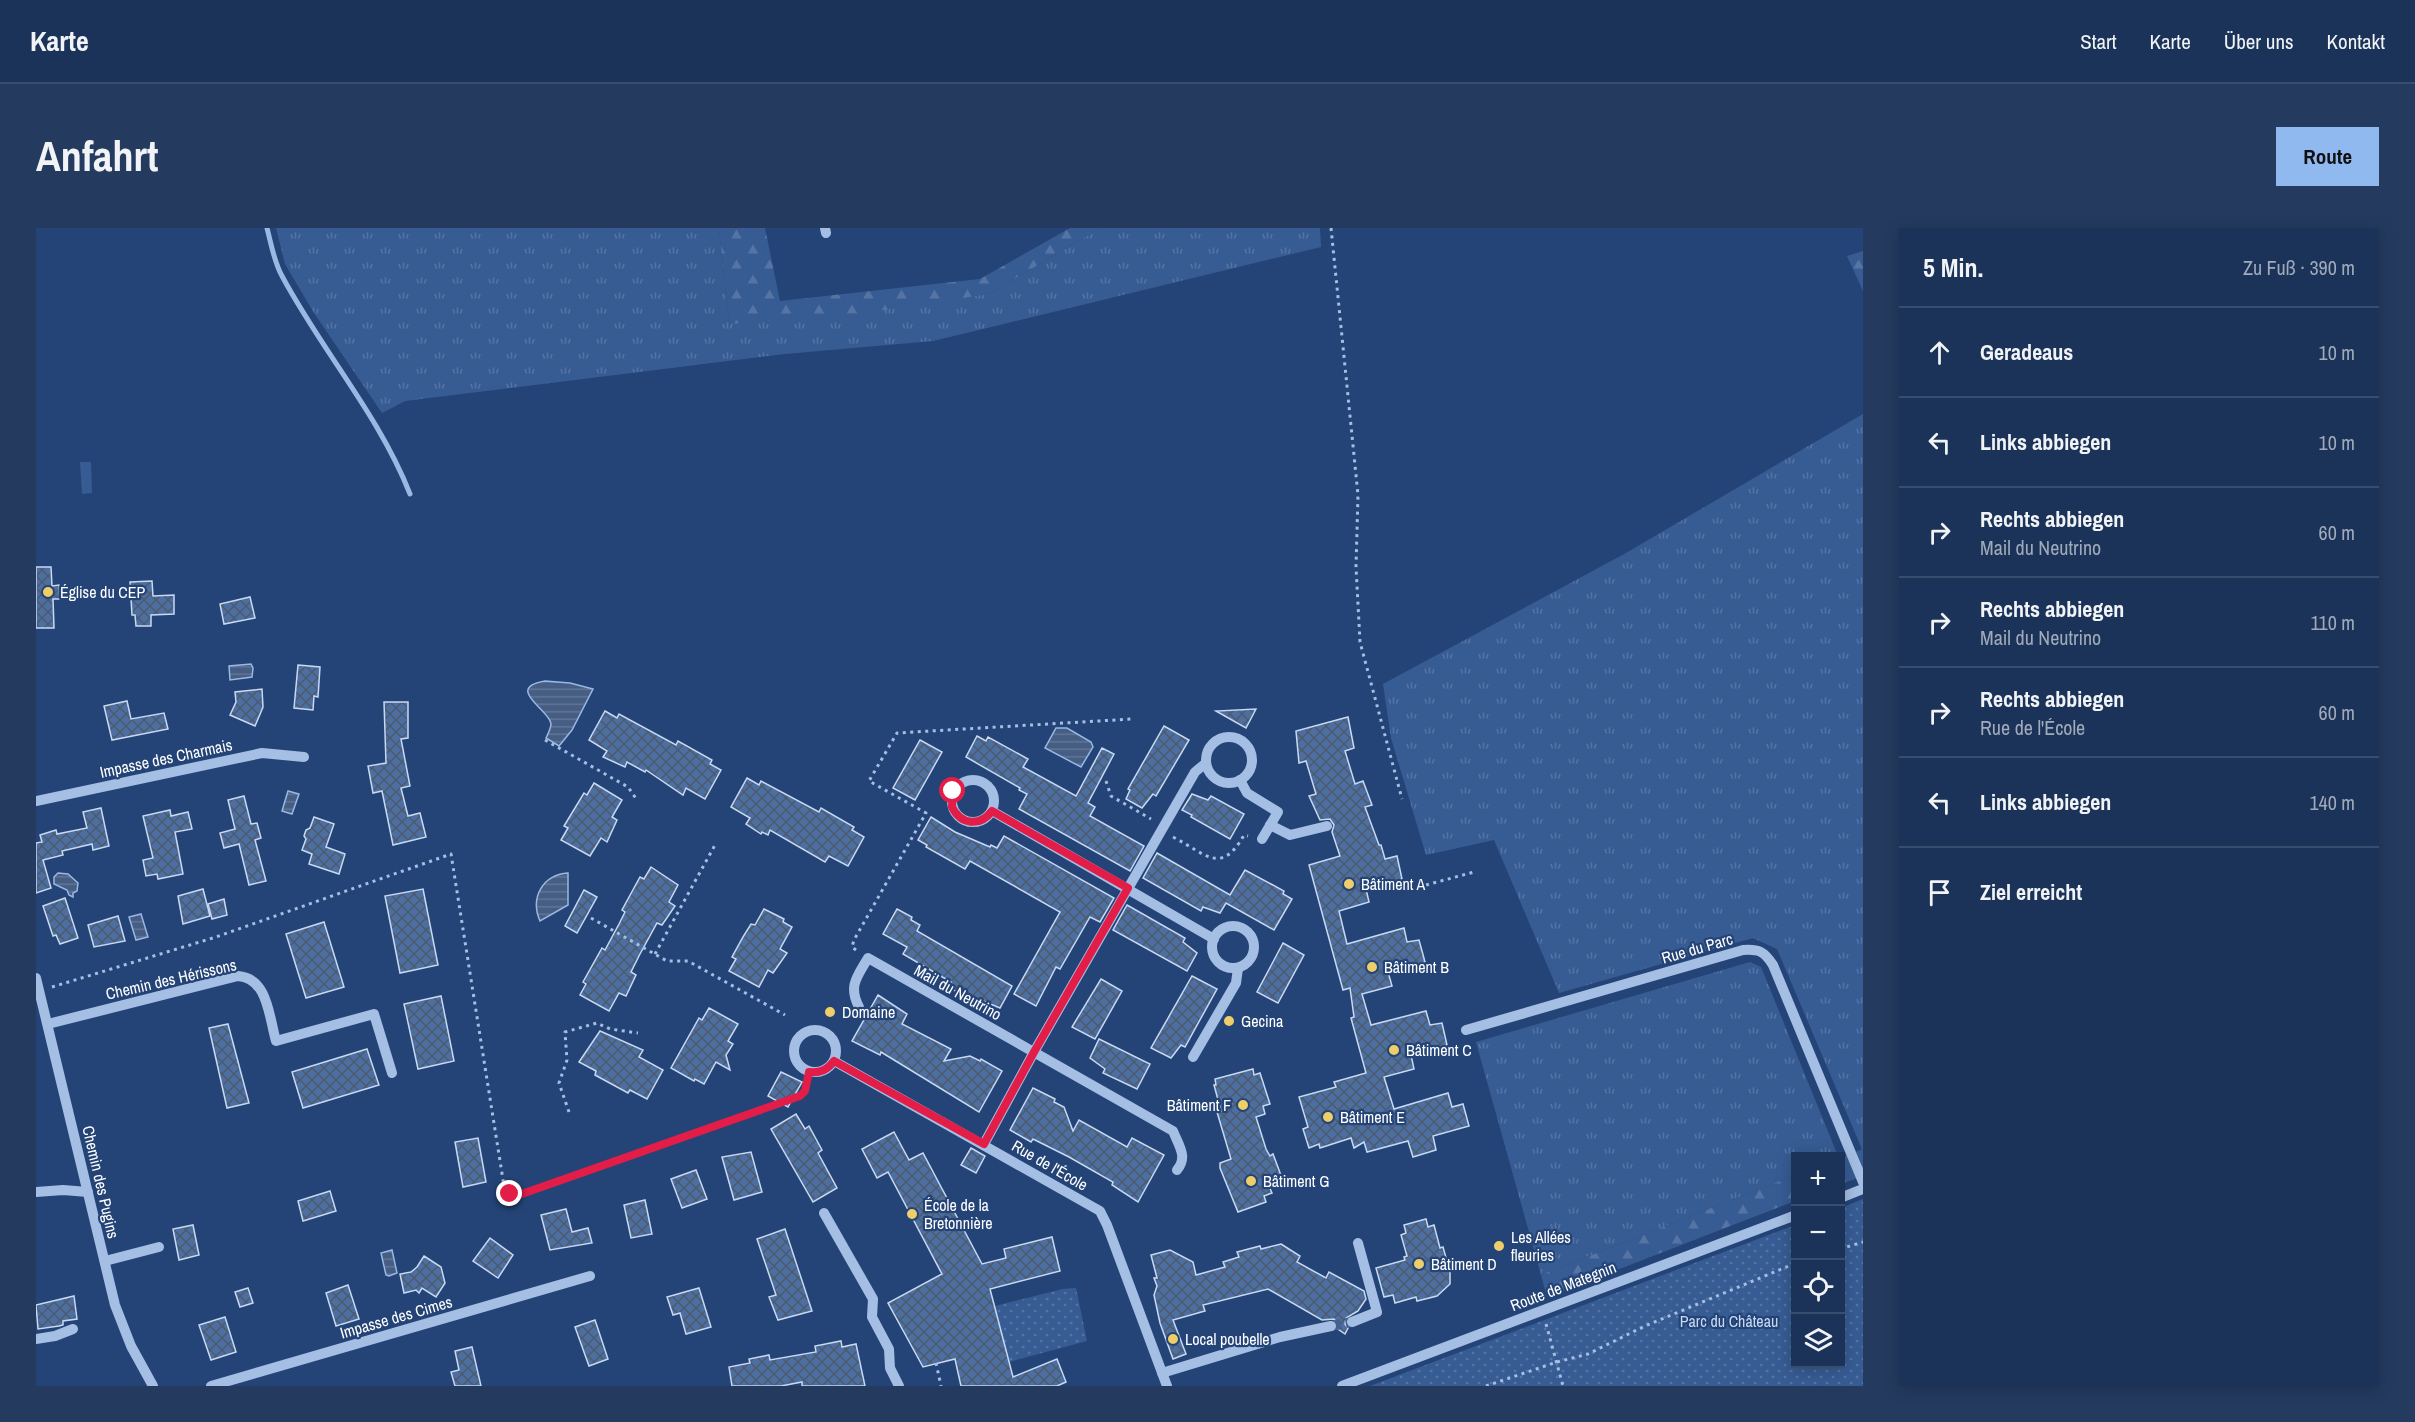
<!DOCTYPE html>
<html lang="de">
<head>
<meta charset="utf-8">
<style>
	:root { --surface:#1b3359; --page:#243b5f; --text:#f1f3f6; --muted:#a0aaba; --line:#394e6f; --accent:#90b9f0 }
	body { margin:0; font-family:"Archivo Narrow",sans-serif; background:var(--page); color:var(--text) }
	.controls { position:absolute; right:18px; bottom:18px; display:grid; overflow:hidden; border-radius:0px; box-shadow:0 3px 15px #0003 }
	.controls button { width:54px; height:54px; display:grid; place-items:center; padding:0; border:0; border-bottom:2px solid var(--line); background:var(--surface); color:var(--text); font:30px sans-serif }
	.stop { position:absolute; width:18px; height:18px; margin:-14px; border:4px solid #e11d48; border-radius:50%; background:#fff }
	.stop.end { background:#e11d48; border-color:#fff; box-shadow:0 2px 6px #0008 }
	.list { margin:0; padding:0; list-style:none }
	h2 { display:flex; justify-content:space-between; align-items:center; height:78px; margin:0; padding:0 24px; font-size:26px }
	h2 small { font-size:20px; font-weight:400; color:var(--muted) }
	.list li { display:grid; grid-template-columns:39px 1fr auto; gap:18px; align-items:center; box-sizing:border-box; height:90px; padding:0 24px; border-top:2px solid var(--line) }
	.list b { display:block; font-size:22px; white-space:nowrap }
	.list p { margin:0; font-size:20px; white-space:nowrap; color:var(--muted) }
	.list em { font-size:20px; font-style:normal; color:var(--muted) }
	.icon { flex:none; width:33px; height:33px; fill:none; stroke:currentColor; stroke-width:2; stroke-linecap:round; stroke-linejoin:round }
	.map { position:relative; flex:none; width:1827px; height:1158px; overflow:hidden; border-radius:0px }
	header { display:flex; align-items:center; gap:36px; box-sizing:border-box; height:84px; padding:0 30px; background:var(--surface); border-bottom:2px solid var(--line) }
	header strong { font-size:28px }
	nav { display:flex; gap:33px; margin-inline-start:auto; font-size:21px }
	.intro { display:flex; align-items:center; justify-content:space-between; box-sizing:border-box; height:144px; padding:0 36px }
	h1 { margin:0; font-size:42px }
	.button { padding:15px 27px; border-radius:0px; background:var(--accent); color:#111; font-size:21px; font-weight:700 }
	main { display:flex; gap:36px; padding:0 36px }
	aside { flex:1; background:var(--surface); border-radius:0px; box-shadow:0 3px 15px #0003 }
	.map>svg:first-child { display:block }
</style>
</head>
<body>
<header>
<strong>Karte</strong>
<nav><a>Start</a><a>Karte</a><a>Über uns</a><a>Kontakt</a></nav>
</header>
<div class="intro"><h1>Anfahrt</h1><a class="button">Route</a></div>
<main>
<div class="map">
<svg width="1827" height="1158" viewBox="0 0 1827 1158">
	<defs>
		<pattern id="grass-tufts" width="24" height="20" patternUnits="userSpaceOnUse" patternTransform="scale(1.5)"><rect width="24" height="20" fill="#375c94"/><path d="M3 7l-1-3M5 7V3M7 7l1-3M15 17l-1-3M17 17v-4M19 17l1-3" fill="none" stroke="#5574a4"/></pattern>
		<pattern id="forest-firs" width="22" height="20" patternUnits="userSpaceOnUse" patternTransform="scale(1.5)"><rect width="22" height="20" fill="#375c94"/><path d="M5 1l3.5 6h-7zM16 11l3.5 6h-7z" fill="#5574a4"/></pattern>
		<pattern id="park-dots" width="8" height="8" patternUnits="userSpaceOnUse" patternTransform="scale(1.5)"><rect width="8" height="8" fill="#375c94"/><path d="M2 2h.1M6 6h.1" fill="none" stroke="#5574a4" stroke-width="1.8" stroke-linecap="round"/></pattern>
		<pattern id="water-rules" width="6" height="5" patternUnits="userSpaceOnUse" patternTransform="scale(1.5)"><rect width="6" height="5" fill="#465e83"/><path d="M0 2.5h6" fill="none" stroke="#627696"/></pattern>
		<pattern id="building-cross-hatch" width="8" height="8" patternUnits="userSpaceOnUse" patternTransform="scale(1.5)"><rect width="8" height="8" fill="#4c6ea1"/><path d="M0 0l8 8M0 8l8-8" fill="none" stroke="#4c5a6e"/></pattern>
	</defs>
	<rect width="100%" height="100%" fill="#244477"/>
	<g fill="url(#grass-tufts)">
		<path d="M240,0H683L693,95L953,66L1064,0H1284L1285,19L897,113L749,126L369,173L346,185L278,85L249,36Z"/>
		<path d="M1827,186V921H1826L1741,721L1717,710L1523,765L1458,612L1390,627L1355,510L1347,456L1590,325Z"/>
		<path d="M1714,734L1725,739L1802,928H1760L1759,947L1505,1047L1440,814Z"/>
	</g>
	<g fill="url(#forest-firs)">
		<path d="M683,0H729L744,73L944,51L1034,0H1064L953,66L835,84L693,96Z"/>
		<path d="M1827,23V63L1811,28Z"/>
		<path d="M1827,921V948L1805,956L1804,930Z"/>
		<path d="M1759,947V973L1511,1069L1505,1047Z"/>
	</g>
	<g fill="url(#park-dots)">
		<path d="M1827,971V1158H1334L1759,997L1760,1136H1804L1805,980Z"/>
		<path d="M1040,1060L1051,1113L973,1134L959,1078L1027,1061Z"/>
	</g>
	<path fill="#375c94" d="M44,234H55L56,265L46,266Z"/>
	<g fill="url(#water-rules)" stroke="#99b8e4" stroke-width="1.5">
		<path d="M215,436L217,440L216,449L194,452L193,438Z"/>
		<path d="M509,453L534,455L557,461L536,502L523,518L510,510C512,506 515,500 515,496C515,483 467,460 509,453Z"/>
		<path d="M1020,500H1031L1055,514L1057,519L1045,539L1009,520Z"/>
		<path d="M252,563L263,566L256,586L246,583Z"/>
		<path d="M22,645L32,646L42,655L41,663L37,665V669L33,667L31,662L18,656V649Z"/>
		<path d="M532,645V677L504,693C494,670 506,647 532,645Z"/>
		<path d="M105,686L112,709L100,712L93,689Z"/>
		<path d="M356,1022L361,1045L353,1048L350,1047L345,1025Z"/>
	</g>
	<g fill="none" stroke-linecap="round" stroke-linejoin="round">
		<path stroke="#99b8e4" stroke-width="5" d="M231,0C235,15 238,34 246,48C286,123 343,187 374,266"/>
	</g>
	<g fill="url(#building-cross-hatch)" stroke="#c7d9f3" stroke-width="1.5">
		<path d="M0,339H15L16,358L23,357L24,371H17L18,400H0Z"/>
		<path d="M116,353L117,368L138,367V386L115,387V398H100L99,387H96L94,354Z"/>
		<path d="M214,369L219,390L188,396L184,376Z"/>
		<path d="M262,437L284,439L282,469L278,468L277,482L258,480Z"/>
		<path d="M226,461L227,479L219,498L194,487L200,474L199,464Z"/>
		<path d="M91,473L95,491L128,485L132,501L76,512L68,478Z"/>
		<path d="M348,474H372V510L365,511L374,558L365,560L372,588L384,585L390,609L357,617L346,563L337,565L332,538L350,535Z"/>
		<path d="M1220,481L1210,500L1180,483Z"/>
		<path d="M569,483L581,490L583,486L640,517L642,513L676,532L674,536L685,542L669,571L650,560L647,567L610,542L609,544L591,534L589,539L567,529L571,523L553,512Z"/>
		<path d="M1312,489L1318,520L1309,523L1319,556L1327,553L1336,577L1329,579L1343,617H1345L1349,631L1361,628L1366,651L1330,661L1333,674L1303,683L1311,716L1368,700L1371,714L1383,712L1389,734L1352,744L1356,758L1326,766L1335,797L1390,783L1394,797L1406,795L1411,817L1375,827L1378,841L1348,849L1358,881L1412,865L1416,879L1427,876L1433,898L1397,908L1400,922L1377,929L1372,913L1331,924L1328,914L1318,920L1315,910L1284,920L1283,916L1273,920L1267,901L1272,899L1263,869L1300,859L1298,854L1330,845L1315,790L1318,789L1314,760L1307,762L1273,637L1304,628L1296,604L1298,597L1294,591L1284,592L1273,568L1280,566L1270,533L1263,535L1260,503Z"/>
		<path d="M1128,498L1153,512L1120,568L1117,566L1106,580L1090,571L1094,562L1092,561Z"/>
		<path d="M941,508L950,513L952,509L992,531L987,539L1040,568L1066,520L1078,526L1052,575L1059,579L1054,588L1108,618L1094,643L983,581L991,566L983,562L984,560L930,529Z"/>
		<path d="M884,512L906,524L879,572L857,560Z"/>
		<path d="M711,550L723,557L725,553L783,584L785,580L818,599L816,602L828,609L812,638L793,628L789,634L734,602L732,607L726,604L725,606L710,596L714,590L695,579Z"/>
		<path d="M558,555L586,572L576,589L581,592L571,614L565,610L554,628L525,612L532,600L528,598L548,565L551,567Z"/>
		<path d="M1156,566L1172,572L1175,568L1208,586L1194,611L1155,589L1156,587L1146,582Z"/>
		<path d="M208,568L215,596L221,595L225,610L219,612L230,653L213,657L203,616L188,620L184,605L199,601L192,572Z"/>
		<path d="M65,580L73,618L57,622L56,616L26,623L27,627L7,632L15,660L0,665V615L6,614L4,607L20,602L21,606L51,600L47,584Z"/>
		<path d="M134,582L135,588L152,584L156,601L139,604L147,646L122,651L121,646L110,648L107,632L117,630L107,588Z"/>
		<path d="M278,589L298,596L290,619L309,626L303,646L273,636L276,626L266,622L270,611L268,608L270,602L274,600Z"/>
		<path d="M895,589L919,604L954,619L955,617L961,620L968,608L1078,670L1064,694L1054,689L1024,741L1020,739L1000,778L978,766L1024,684L934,633L929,641L890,619L891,617L882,612Z"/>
		<path d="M1121,625L1194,667L1209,642L1248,663L1247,666L1256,671L1238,702L1190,675L1184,685L1167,679L1165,683L1107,650Z"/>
		<path d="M615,639L642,657L633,674L639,678L626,697L621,695L604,726L595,744L600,747L590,768L583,765L573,783L544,767L550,756L547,754L566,720L569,722L583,696L589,684L586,682L604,649L608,651Z"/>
		<path d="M167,661L174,688L147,696L142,668Z"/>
		<path d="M387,661L402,737L364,745L349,668Z"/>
		<path d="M548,662L561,669L541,705L529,698Z"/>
		<path d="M29,670L42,710L24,716L20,707L17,708L7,678Z"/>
		<path d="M188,671L191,687L176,691L172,676Z"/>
		<path d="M1091,677L1149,710L1147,714L1161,725L1151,743L1077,702Z"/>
		<path d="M728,681L748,691L747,694L756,699L744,721L751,725L737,745L732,742L723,759L693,743L700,731L696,729L707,709L715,696L719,697Z"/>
		<path d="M861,681L876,689L875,692L884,697L881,703L976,758L964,780L947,773L945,777L912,759L915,754L867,726L871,719L847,706Z"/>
		<path d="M82,688L89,713L58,719L52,697Z"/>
		<path d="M288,694L308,759L270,770L250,706Z"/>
		<path d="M1247,715L1268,727L1242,775L1221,764Z"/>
		<path d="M1156,748L1181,761L1149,819L1145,817L1135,830L1115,820Z"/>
		<path d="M1065,751L1086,763L1059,811L1036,799Z"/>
		<path d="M842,767L871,786L866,796L915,821L908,833L934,828L944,833L945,831L966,843L943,884L845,824L844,827L816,813Z"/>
		<path d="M405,768L418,833L382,841L368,776Z"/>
		<path d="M673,780L702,796L692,813L697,816L690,827L694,842L680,834L668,856L659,851L658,853L635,840L663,790L666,792Z"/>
		<path d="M192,796L213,875L191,880L173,800Z"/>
		<path d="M564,803L607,822L603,829L627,842L611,871L594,862L592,865L559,847L560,843L543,834Z"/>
		<path d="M1063,811L1114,836L1101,861L1067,845L1069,841L1054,830Z"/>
		<path d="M331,821L343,857L267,880L256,844Z"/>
		<path d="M1217,841L1218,847L1224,845L1234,876L1227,878L1229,886L1220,889L1230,921L1234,928L1237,926L1246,950L1232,956L1236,965L1228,968L1230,974L1202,984L1184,940V935L1195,931L1181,884L1185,883L1178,857H1180L1179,851Z"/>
		<path d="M745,844L766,854L752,879L732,868Z"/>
		<path d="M997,860L1019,871L1018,874L1028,879L1037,903L1043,892L1091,919L1096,910L1128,927L1102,974L1076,957L1077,954L1033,929L997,911L995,914L974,902Z"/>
		<path d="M760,886L769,901L773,898L786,922L782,925L801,960L777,974L735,901Z"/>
		<path d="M858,904L873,932L887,925L946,1036L970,1030L968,1021L1016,1009L1024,1043L954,1061L977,1149L1021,1131L1030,1154L1021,1158H925L919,1131L887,1139L852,1075L906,1046L852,944L841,950L826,921Z"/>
		<path d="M442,910L450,954L427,959L419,914Z"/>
		<path d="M935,920L949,928L940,945L925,937Z"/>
		<path d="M715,924L726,964L698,972L686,929Z"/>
		<path d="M660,942L671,971L646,980L635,951Z"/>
		<path d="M294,963L300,983L267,993L262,973Z"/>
		<path d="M609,972L616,1006L595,1010L588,977Z"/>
		<path d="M530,981L536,1004L552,1000L556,1015L514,1022L505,987Z"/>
		<path d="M1390,991L1392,999L1398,997L1404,1020L1407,1019L1414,1044V1056L1401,1068L1381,1073L1380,1069L1359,1075L1357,1067L1348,1069L1340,1040L1369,1032L1368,1029L1371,1028L1365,1007L1370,1005L1368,997Z"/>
		<path d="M157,997L163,1027L143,1032L137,1001Z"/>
		<path d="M749,1001L776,1083L742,1092L733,1069L740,1067L721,1011Z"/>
		<path d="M454,1010L477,1027L462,1050L437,1033Z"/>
		<path d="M1245,1016L1264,1028L1261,1034L1290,1050L1293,1044L1328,1063L1330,1071L1322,1083L1310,1090L1309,1096L1312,1100L1309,1106L1302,1101V1096L1298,1091L1286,1092L1232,1061L1167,1077L1169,1083L1137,1092L1150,1126L1137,1131L1124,1095L1118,1067L1121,1058L1118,1050H1121L1115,1027L1134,1022L1157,1034L1160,1047L1189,1039L1187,1034L1203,1029L1201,1024L1224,1018L1225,1021Z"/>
		<path d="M388,1028L405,1039L409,1055L400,1069L386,1060L383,1065L380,1062L368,1065L364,1046L375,1044L381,1039Z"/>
		<path d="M312,1057L323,1091L300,1098L290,1065Z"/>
		<path d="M212,1060L217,1075L204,1079L199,1064Z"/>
		<path d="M663,1060L675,1099L650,1106L644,1085L637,1087L631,1069Z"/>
		<path d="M38,1068L41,1091L27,1093V1097L23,1098L2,1101L0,1077Z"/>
		<path d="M189,1089L200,1124L175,1132L163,1097Z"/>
		<path d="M559,1092L572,1131L553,1138L539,1099Z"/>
		<path d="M805,1113L806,1119L820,1116L829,1158H766V1154L745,1158H696L693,1139L714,1135L713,1131L733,1127L734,1132L780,1124L779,1118Z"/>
		<path d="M436,1119L445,1158H419L415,1144L423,1142L419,1123Z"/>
	</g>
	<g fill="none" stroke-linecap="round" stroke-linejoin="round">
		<path stroke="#45608b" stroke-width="10" stroke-dasharray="10 5" stroke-linecap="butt" d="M1295,1098L1316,1094"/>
		<g stroke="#a5bee3" stroke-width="3" stroke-dasharray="3 4.5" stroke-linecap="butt">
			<path d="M1295,0L1322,267L1320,339L1324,414L1366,571"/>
			<path d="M509,512L592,559L601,572"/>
			<path d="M1070,553L1075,568L1115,591"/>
			<path d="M1137,609C1170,626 1185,648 1208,607L1212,608"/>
			<path d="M1390,657L1438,644"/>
			<path d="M555,690L631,733H652L749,787"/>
			<path d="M820,722L816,719L818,712L890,585L833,553L861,505L1096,491"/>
			<path d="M619,726L679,617"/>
			<path d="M16,759L180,709L415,626L468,958L474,966L480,968L764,868L769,863L773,844"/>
			<path d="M533,884L523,855L531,832L529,804L561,795L574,801L602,805"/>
			<path d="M1804,1021L1827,1014"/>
			<path d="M1510,1096L1527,1158"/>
			<path d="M900,1135L905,1158"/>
			<path d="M1450,1158L1521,1134L1552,1126L1609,1098L1760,1035"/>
		</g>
		<g stroke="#a5bee3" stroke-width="10">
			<path d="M789,0L790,5"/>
			<circle cx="1193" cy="532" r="23"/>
			<circle cx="937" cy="573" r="21"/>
			<path d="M1204,552L1211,565L1242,584L1226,611"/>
			<path d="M0,573L226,525L268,529"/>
			<path d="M956,583L1178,711"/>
			<path d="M1234,597L1254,607L1291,598"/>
			<circle cx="1197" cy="719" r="21"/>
			<path d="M0,750L79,1077L95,1118L117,1158"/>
			<path d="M823,779C812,758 821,749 832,730L1137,903C1143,918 1152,929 1141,942"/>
			<path d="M12,796L202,748C232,750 233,789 240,813L338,786L356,845"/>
			<circle cx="779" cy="823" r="21"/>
			<path d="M1430,802L1707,722C1723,721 1728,723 1737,737L1827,954"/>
			<path d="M1157,829L1200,755L1202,740"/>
			<path d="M798,833L1064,983L1071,997L1131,1158"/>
			<path d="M948,916L998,824L1159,544L1170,535"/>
			<path d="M0,964L27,962L52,964"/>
			<path d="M1804,970L1827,961"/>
			<path d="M788,985L837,1071L836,1089L853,1121L854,1140L863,1158"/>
			<path d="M69,1033L123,1019"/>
			<path d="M1316,1094L1341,1084L1322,1015"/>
			<path d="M0,1111L19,1108L37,1101"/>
			<path d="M1126,1145L1244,1109L1295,1098"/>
			<path d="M175,1158L554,1048"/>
			<path d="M1306,1158L1760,987"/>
		</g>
	</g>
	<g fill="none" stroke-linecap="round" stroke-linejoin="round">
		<path stroke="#e11d48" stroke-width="8" d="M474,966L480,968L764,868L769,863L773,844C785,845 791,842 798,833L948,916L998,824L1092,660L956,583C944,599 925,597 916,579L917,563"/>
	</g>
	<g fill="#edce69" stroke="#244477" stroke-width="2">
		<circle cx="12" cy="364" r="6"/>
		<circle cx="1313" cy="656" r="6"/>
		<circle cx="1336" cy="739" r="6"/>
		<circle cx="794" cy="784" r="6"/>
		<circle cx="1193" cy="793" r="6"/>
		<circle cx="1358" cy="822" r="6"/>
		<circle cx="1207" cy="877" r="6"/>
		<circle cx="1292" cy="889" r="6"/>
		<circle cx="1215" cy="953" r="6"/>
		<circle cx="876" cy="986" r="6"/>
		<circle cx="1463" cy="1018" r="6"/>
		<circle cx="1383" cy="1036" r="6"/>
		<circle cx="1137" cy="1111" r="6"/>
	</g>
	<g text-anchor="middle" stroke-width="4.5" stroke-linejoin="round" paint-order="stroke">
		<g font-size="16" fill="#fff" stroke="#244477" text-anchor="start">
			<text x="24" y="370">Église du CEP</text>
			<text x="1325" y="662">Bâtiment A</text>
			<text x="1348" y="745">Bâtiment B</text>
			<text x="806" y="790">Domaine</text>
			<text x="1205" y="799">Gecina</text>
			<text x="1370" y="828">Bâtiment C</text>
			<text x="1195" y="883" text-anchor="end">Bâtiment F</text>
			<text x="1304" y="895">Bâtiment E</text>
			<text x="1227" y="959">Bâtiment G</text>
			<text x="888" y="983">École de la<tspan x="888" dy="18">Bretonnière</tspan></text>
			<text x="1475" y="1015">Les Allées<tspan x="1475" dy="18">fleuries</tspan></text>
			<text x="1395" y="1042">Bâtiment D</text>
			<text x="1149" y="1117">Local poubelle</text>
		</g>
		<g font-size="16" fill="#fff" stroke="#244477">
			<text transform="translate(130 530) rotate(-12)" y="6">Impasse des Charmais</text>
			<text transform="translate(1661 720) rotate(-16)" y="6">Rue du Parc</text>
			<text transform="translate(135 751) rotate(-13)" y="6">Chemin des Hérissons</text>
			<text transform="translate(922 764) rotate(29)" y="6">Mail du Neutrino</text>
			<text transform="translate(1014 937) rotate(30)" y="6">Rue de l'École</text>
			<text transform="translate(65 954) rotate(77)" y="6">Chemin des Pugins</text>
			<text transform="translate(1527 1058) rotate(-21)" y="6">Route de Mategnin</text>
			<text transform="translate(360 1089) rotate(-16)" y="6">Impasse des Cimes</text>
		</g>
		<g font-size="16" fill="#c7d9f3" stroke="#244477">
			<text x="1693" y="1099">Parc du Château</text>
		</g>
	</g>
</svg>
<div class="controls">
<button>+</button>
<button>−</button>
<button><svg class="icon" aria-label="locate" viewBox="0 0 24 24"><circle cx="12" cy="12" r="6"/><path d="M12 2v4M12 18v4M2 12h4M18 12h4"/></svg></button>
<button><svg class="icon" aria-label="layers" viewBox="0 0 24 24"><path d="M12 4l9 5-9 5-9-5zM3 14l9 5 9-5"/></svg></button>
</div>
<div class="stop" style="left:917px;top:563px"></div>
<div class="stop end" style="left:474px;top:966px"></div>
</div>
<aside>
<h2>5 Min.<small>Zu Fuß · 390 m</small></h2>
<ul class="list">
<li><svg class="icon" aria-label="ahead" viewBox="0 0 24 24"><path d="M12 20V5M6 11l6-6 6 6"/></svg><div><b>Geradeaus</b></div><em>10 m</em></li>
<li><svg class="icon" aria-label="left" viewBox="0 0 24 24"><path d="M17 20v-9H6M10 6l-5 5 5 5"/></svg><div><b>Links abbiegen</b></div><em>10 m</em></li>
<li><svg class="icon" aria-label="right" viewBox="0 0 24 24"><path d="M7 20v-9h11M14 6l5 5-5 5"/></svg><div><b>Rechts abbiegen</b><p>Mail du Neutrino</p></div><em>60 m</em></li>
<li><svg class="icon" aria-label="right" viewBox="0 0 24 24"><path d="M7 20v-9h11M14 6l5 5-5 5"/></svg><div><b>Rechts abbiegen</b><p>Mail du Neutrino</p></div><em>110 m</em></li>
<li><svg class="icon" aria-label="right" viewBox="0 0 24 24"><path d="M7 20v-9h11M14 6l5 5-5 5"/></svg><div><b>Rechts abbiegen</b><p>Rue de l'École</p></div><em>60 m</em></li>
<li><svg class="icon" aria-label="left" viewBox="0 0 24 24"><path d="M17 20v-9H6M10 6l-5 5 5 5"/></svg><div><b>Links abbiegen</b></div><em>140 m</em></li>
<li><svg class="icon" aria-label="arrive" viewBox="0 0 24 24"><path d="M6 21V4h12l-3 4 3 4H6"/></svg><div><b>Ziel erreicht</b></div></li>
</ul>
</aside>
</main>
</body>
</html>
